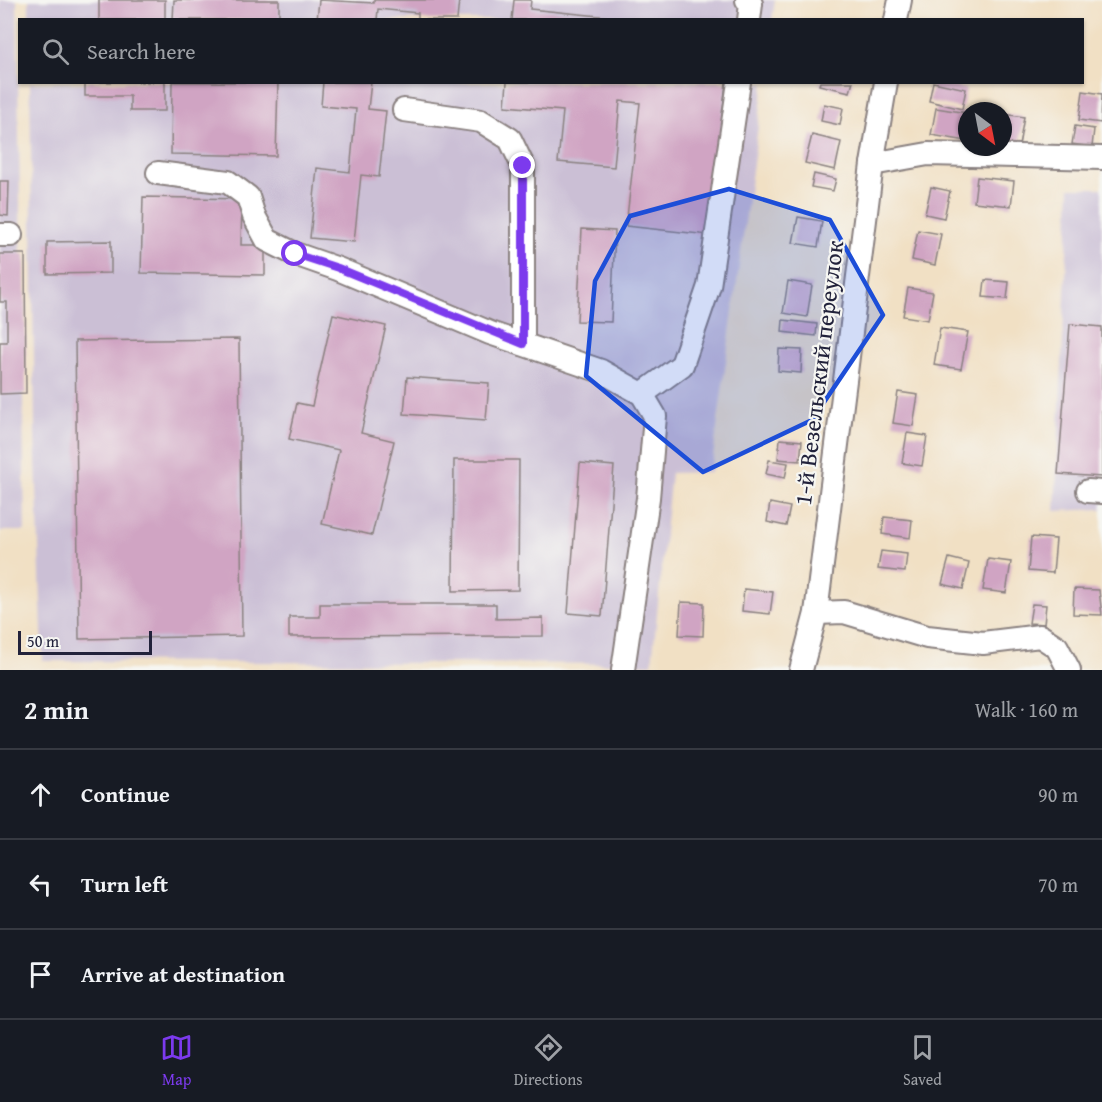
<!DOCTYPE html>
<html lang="en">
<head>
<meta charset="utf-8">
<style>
	:root { --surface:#171b24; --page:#242831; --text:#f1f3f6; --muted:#9ea1a6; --line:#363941; --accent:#7c3aed }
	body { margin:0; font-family:"Gentium Book Plus",serif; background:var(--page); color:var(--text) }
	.compass { position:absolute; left:958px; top:102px; width:54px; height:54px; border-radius:50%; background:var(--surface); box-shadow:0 2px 4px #0004; rotate:148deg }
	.scale { position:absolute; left:18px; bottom:15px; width:134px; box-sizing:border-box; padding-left:6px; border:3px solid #22223b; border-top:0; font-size:16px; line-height:21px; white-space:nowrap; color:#22223b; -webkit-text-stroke:4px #f6f6f2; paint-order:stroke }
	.stop { position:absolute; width:18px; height:18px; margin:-14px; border:4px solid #7c3aed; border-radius:50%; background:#fff }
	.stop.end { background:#7c3aed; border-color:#fff; box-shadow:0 2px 6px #0008 }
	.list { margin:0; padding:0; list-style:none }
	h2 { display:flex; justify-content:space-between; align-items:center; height:78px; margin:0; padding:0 24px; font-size:26px }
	h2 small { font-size:20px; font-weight:400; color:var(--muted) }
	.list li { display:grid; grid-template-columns:39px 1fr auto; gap:18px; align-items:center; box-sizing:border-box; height:90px; padding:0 24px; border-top:2px solid var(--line) }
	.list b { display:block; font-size:22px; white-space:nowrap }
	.list em { font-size:20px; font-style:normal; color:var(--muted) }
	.icon { flex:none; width:33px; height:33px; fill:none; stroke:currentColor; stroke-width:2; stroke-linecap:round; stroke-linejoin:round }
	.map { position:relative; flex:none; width:1102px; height:670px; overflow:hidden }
	.search { position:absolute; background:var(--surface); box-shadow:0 2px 4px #0004; left:18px; right:18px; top:18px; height:66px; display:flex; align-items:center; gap:15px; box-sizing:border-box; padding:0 21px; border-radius:0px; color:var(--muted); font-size:22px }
	.sheet { height:348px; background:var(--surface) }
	nav { display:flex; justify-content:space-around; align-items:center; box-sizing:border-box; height:84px; border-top:2px solid var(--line); background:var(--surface); font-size:16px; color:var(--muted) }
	nav a { display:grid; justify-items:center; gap:3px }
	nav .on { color:var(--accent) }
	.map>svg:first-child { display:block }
</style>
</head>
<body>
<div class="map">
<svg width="1102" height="670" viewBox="0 0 1102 670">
	<rect width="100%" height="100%" fill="#f6f6f2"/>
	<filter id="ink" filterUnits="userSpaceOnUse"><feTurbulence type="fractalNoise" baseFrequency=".0167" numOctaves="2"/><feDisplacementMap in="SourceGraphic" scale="12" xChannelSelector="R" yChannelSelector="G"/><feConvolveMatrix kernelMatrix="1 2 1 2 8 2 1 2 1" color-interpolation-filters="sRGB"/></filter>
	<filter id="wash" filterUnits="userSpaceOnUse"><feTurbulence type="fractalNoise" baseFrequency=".008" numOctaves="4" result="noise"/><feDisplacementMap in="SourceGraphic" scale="24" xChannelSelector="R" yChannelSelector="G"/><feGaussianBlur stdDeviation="1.35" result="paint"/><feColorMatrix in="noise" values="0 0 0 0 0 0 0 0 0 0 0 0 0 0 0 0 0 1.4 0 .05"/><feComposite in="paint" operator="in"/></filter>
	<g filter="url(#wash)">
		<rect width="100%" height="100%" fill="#f1e0c4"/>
		<g fill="#cbbfd5">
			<path d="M0,0H17L25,531H0Z"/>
			<path d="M29,0H775L772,20H29Z"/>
			<path d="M30,83H764L711,472L671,473L652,664L43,661L35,432Z"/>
			<path d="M1070,188H1102V509L1055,511Z"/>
		</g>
		<g id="blocks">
			<g fill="#d0a4c3">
				<rect x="99" y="0" width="66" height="20"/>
				<path d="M174,0H279V20H173Z"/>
				<path d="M319,0L374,3V0H459L457,20H418V13L378,9L377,20H317Z"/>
				<path d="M514,0H531L530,9L639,20H512Z"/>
				<path d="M85,82H165V111H130V96H85Z"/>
				<path d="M172,82H278L276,156L171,154Z"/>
				<path d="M323,82H371L368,109L386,111L379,177L361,175L354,242L310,238L317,168L350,172L356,109L321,106Z"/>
				<path d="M507,82H726L709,235L626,226L640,103L620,101L614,167L558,162L563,111L505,106Z"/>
				<path d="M820,82H853L850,92L819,85Z"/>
				<path d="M933,82L966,89L962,109L929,101Z"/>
				<path d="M1083,91L1102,94L1101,123L1079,120Z"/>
				<path d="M824,104L843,108L840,125L821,121Z"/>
				<path d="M936,108L967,113V141L931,135Z"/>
				<path d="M1003,114L1024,117L1019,146L1003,144Z"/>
				<path d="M1075,126L1094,129L1092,147L1072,144Z"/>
				<path d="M812,135L841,142L835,170L805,163Z"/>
				<path d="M814,174L836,179L833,191L811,187Z"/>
				<path d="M977,177L1014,181L1011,206L974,202Z"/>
				<path d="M0,181H9L8,216L0,215Z"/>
				<path d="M931,187L950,191L944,218L925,214Z"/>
				<path d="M143,197L242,199L241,245H265V275L141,273Z"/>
				<path d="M798,217L822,221L818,247L793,243Z"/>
				<path d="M582,229L615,231L611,322L577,321Z"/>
				<path d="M918,230L941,234L935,265L912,260Z"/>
				<path d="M111,241V273L47,274V242Z"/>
				<path d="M0,254H25L26,393L0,394V342H7V302H0Z"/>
				<path d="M985,280L1009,282L1007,299L983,297Z"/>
				<path d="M788,281L812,285L807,317L783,313Z"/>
				<path d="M908,288L933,292L928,320L903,316Z"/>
				<path d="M333,314L386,326L361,433L394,441L372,535L322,524L339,450L289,439L297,403L312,406Z"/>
				<path d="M783,320L817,324L816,336L782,332Z"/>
				<path d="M1070,324L1102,327V477L1058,474Z"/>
				<path d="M940,328L968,332L961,369L934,365Z"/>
				<path d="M239,339L242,636L79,639L75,341Z"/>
				<path d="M779,349L802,350L801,373L778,371Z"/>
				<path d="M407,377L489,383L486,420L404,414Z"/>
				<path d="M898,392L918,395L913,426L893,423Z"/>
				<path d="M907,433L927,436L922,466L902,463Z"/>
				<path d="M780,439L802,441L800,461L778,459Z"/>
				<path d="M454,460H519L518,590L453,591Z"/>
				<path d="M769,460L788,463L785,478L766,474Z"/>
				<path d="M580,463L614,466L602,616L568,613Z"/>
				<path d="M770,503L790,507L786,526L767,522Z"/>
				<path d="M884,517L912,520L910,538L882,534Z"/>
				<path d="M1031,537L1056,539L1053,573L1028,571Z"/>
				<path d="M881,551L907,554L905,572L878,569Z"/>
				<path d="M949,558L969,563L963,589L942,584Z"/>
				<path d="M988,559L1011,562L1006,593L983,590Z"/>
				<path d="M744,589L773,592L770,614L742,611Z"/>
				<path d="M1074,589L1099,590L1102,615L1073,614Z"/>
				<path d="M681,602L704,603L703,636L679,635Z"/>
				<path d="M320,604H496V619L543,618V636L289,637V617H320Z"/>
				<path d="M1032,604L1046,605L1044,624L1029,623Z"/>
			</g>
		</g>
	</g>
	<g filter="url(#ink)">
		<use href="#blocks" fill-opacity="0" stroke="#8a8180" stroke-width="1.5"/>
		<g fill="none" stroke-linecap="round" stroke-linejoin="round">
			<g stroke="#8a8180" stroke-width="26">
				<g id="minor">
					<path d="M747,0L751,4L749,20"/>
					<path d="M896,20L900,0"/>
					<path d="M404,110L481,121L510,139L523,166V344"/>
					<path d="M872,164L928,154L1102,158"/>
					<path d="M158,173L228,182L248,197L254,216L267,240L295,254L338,269L490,333L601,371L642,394L655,416L648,498L623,670"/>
					<path d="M0,235H11"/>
					<path d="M642,394L682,365L709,286L739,82"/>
					<path d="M1088,491L1102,492"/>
					<path d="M816,613L844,612L927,637L983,643L1040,636L1057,647L1069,670"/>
					<path d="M801,670L816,613L872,164L886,82"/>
				</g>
			</g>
			<use href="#minor" stroke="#fff" stroke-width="22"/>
		</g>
	</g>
	<g fill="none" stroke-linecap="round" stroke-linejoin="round" filter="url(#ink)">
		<path stroke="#7c3aed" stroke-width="8" d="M295,254L338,268L523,344V166"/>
	</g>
	<path fill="#1d4ed8" fill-opacity="0.2" stroke="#1d4ed8" stroke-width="4.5" stroke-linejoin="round" d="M729,189L830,220L883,315L812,420L703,472L586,376L595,281L630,216Z"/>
	<g text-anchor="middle" stroke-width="4.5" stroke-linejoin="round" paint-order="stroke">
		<g font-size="24" fill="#22223b" stroke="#f6f6f2">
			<text transform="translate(819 373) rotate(-83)" y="8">1-й Везельский переулок</text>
		</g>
	</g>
</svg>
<svg class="compass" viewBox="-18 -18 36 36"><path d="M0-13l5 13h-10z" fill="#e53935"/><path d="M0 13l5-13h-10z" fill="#9ea1a6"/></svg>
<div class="scale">50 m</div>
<div class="stop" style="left:295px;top:254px"></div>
<div class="stop end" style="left:523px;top:166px"></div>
<div class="search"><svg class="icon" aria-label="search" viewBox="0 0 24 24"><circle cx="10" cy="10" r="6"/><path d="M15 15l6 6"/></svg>Search here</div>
</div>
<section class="sheet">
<h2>2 min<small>Walk · 160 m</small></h2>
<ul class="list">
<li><svg class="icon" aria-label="ahead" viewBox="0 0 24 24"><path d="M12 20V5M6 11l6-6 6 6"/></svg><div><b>Continue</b></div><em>90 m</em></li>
<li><svg class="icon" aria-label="left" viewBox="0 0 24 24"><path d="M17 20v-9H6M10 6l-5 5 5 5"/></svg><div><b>Turn left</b></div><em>70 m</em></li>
<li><svg class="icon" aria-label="arrive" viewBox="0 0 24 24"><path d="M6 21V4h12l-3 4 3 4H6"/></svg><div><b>Arrive at destination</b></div></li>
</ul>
</section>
<nav>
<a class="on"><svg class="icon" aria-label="map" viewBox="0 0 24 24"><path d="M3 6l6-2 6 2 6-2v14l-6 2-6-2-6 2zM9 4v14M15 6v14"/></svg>Map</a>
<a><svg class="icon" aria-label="directions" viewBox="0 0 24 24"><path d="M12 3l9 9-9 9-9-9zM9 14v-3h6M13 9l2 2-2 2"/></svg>Directions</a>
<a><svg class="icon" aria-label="saved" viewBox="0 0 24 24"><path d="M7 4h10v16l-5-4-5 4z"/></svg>Saved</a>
</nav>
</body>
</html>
